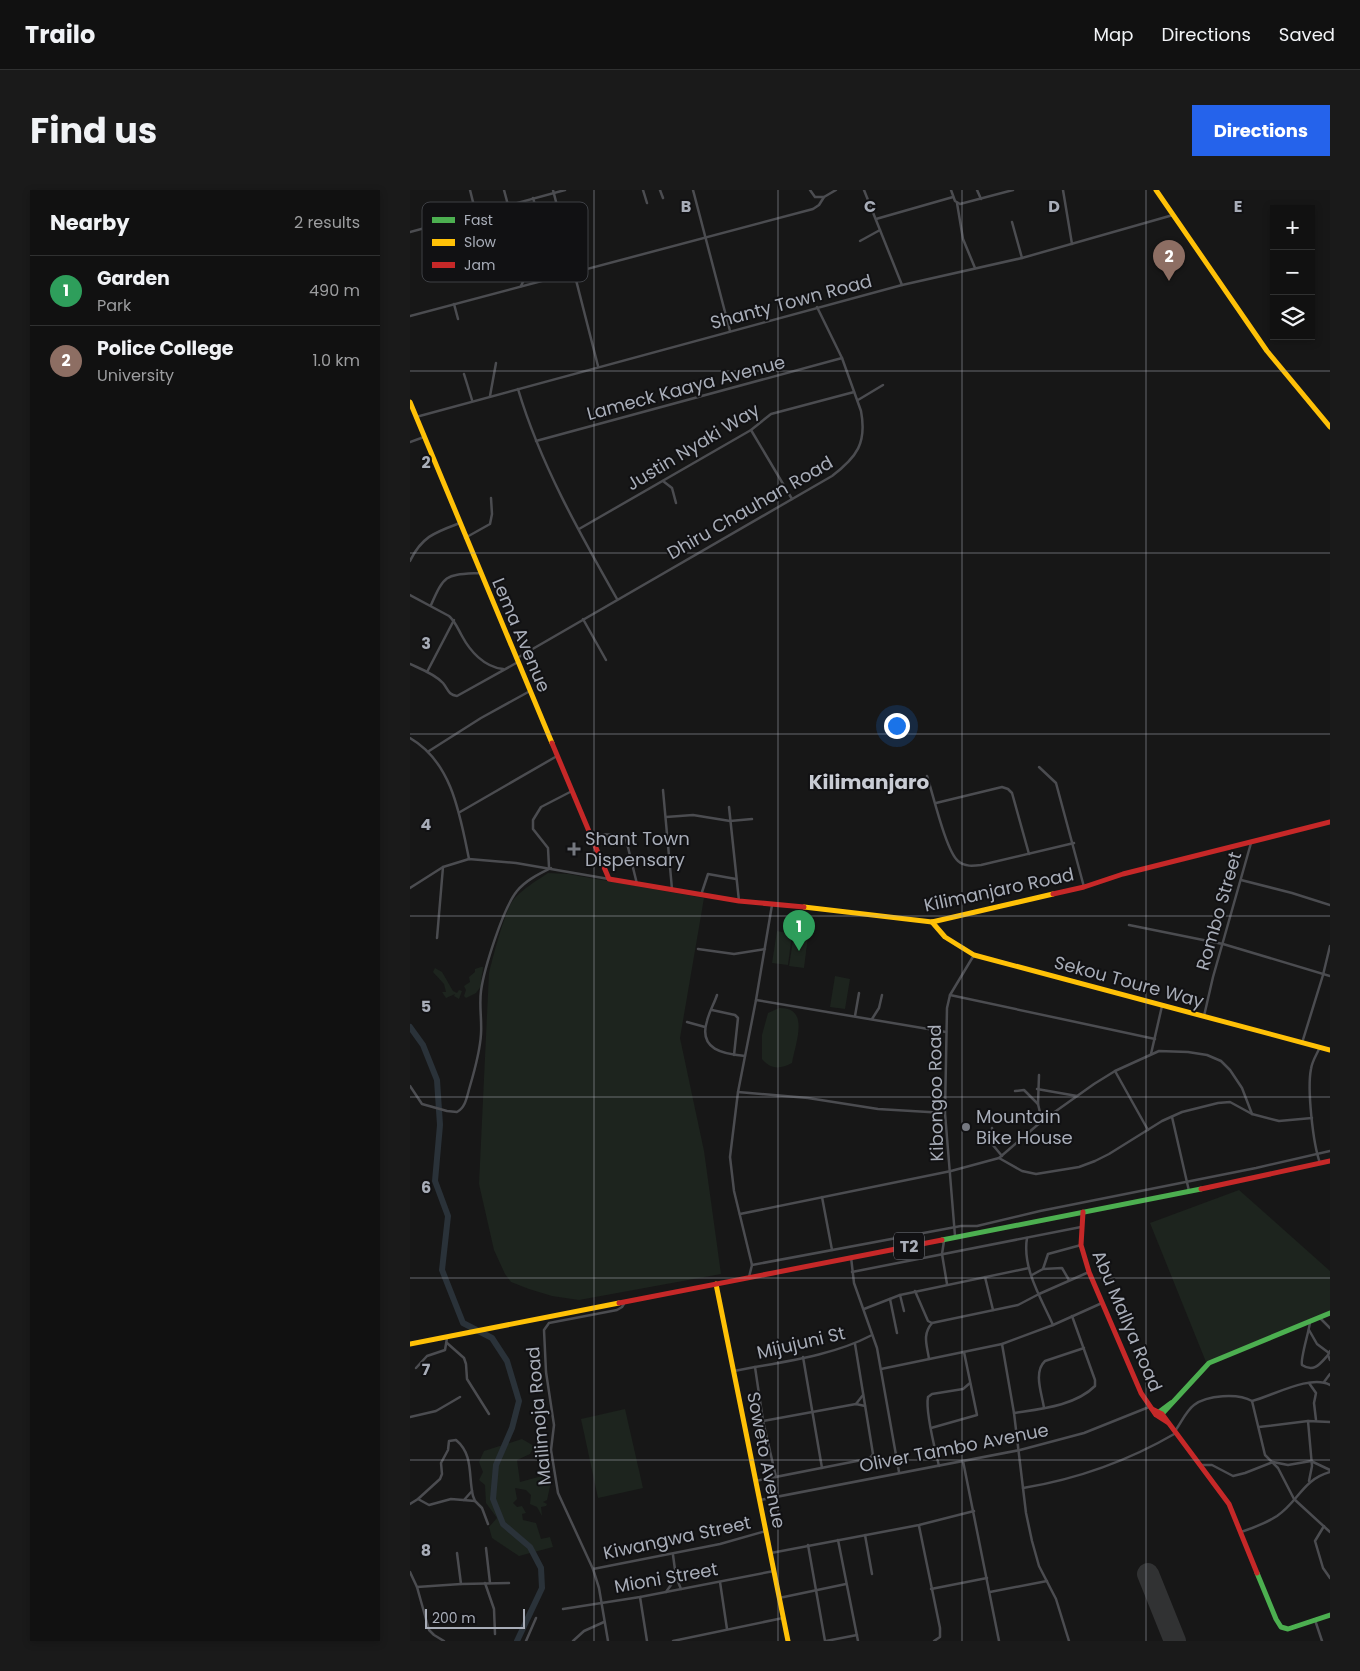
<!DOCTYPE html>
<html lang="en">
<head>
<meta charset="utf-8">
<style>
	:root { --surface:#111; --page:#1a1a1a; --text:#f1f3f6; --muted:#9c9d9f; --line:#303131; --accent:#2563eb }
	body { margin:0; font-family:Poppins,sans-serif; background:var(--page); color:var(--text) }
	.controls { position:absolute; right:15px; top:15px; display:grid; overflow:hidden; border-radius:0px; box-shadow:0 2px 8px #0003 }
	.controls button { width:45px; height:45px; display:grid; place-items:center; padding:0; border:0; border-bottom:1px solid var(--line); background:var(--surface); color:var(--text); font:25px sans-serif }
	.scale { position:absolute; left:15px; bottom:12px; width:100px; box-sizing:border-box; padding-left:5px; border:2px solid #a8adb8; border-top:0; font-size:14px; line-height:18px; white-space:nowrap; color:#a8adb8; -webkit-text-stroke:4px #111113; paint-order:stroke }
	.you { position:absolute; left:486px; top:535px; width:18px; height:18px; margin:-12px; border:4px solid #fff; border-radius:50%; background:#1a73e8; box-shadow:0 0 0 8px #1a73e833 }
	.badge { display:grid; place-items:center; width:32px; height:32px; border-radius:50%; background:var(--accent); color:#fff; font-size:16px; font-weight:700 }
	.pin { position:absolute; translate:-50% -41px; filter:drop-shadow(0 1px 2px #0008) }
	.pin::after { content:''; position:absolute; top:26px; width:18px; height:15px; background:inherit; clip-path:polygon(0 0,100% 0,50% 100%) }
	.list { margin:0; padding:0; list-style:none }
	h2 { display:flex; justify-content:space-between; align-items:center; height:65px; margin:0; padding:0 20px; font-size:21px }
	h2 small { font-size:16px; font-weight:400; color:var(--muted) }
	.list li { display:grid; grid-template-columns:32px 1fr auto; gap:15px; align-items:center; box-sizing:border-box; height:70px; padding:0 20px; border-top:1px solid var(--line) }
	.list b { display:block; font-size:19px; white-space:nowrap }
	.list p { margin:0; font-size:16px; white-space:nowrap; color:var(--muted) }
	.list em { font-size:16px; font-style:normal; color:var(--muted) }
	.icon { flex:none; width:28px; height:28px; fill:none; stroke:currentColor; stroke-width:2; stroke-linecap:round; stroke-linejoin:round }
	.map { position:relative; flex:none; width:920px; height:1451px; overflow:hidden; border-radius:0px }
	header { display:flex; align-items:center; gap:30px; box-sizing:border-box; height:70px; padding:0 25px; background:var(--surface); border-bottom:1px solid var(--line) }
	header strong { font-size:24px }
	nav { display:flex; gap:28px; margin-inline-start:auto; font-size:18px }
	.intro { display:flex; align-items:center; justify-content:space-between; box-sizing:border-box; height:120px; padding:0 30px }
	h1 { margin:0; font-size:35px }
	.button { padding:12px 22px; border-radius:0px; background:var(--accent); color:#fff; font-size:18px; font-weight:700 }
	main { display:flex; gap:30px; padding:0 30px }
	aside { flex:1; background:var(--surface); border-radius:0px; box-shadow:0 2px 8px #0003 }
	.map>svg:first-child { display:block }
</style>
</head>
<body>
<header>
<strong>Trailo</strong>
<nav><a>Map</a><a>Directions</a><a>Saved</a></nav>
</header>
<div class="intro"><h1>Find us</h1><a class="button">Directions</a></div>
<main>
<aside>
<h2>Nearby<small>2 results</small></h2>
<ul class="list">
<li><span class="badge" style="background:#2e9e5b">1</span><div><b>Garden</b><p>Park</p></div><em>490 m</em></li>
<li><span class="badge" style="background:#8d6e63">2</span><div><b>Police College</b><p>University</p></div><em>1.0 km</em></li>
</ul>
</aside>
<div class="map">
<svg width="920" height="1451" viewBox="0 0 920 1451">
	<rect width="100%" height="100%" fill="#171717"/>
	<g fill="#1d241e">
		<path d="M138,683L158,684L294,708L270,848L294,961L311,1084L169,1110L142,1106L119,1099L101,1092L95,1084L84,1060L69,994L79,783C83,767 95,719 104,709C114,698 126,691 138,683Z"/>
		<path d="M367,741L382,744L378,775L362,773Z"/>
		<path d="M384,744L398,746L394,778L379,776Z"/>
		<path d="M71,777H73C73,782 70,790 72,795L66,803L56,808L54,806L56,800L54,796L60,792L59,787L65,782V779Z"/>
		<path d="M25,778L32,782L43,801L47,803L49,800L52,801L49,809L44,806L45,804L36,808L32,802H36L34,794L23,782Z"/>
		<path d="M425,786L440,789L435,819L420,817Z"/>
		<path d="M369,818C401,817 385,854 382,873C371,879 361,880 352,869V845L358,823Z"/>
		<path d="M829,1000L920,1081V1121L796,1172L740,1033Z"/>
		<path d="M215,1219L233,1298L188,1308L171,1229Z"/>
		<path d="M112,1249L124,1256L120,1264L107,1270L110,1292L132,1286L141,1292L137,1310L133,1312L137,1314L136,1316L131,1317L132,1326L127,1317L120,1314L121,1305L116,1300L105,1298L107,1309L103,1313L107,1317L112,1316L116,1323L112,1324L113,1330L126,1333L131,1349L140,1347L143,1357L109,1366L82,1348L79,1337L87,1328L76,1313L75,1295L69,1290L73,1282L69,1272L74,1261Z"/>
	</g>
	<g fill="none" stroke-linecap="round" stroke-linejoin="round">
		<path stroke="#2a3239" stroke-width="6" d="M0,837L13,855L27,890L30,935L25,991L38,1026L32,1080L53,1133L82,1148L97,1171L109,1211L102,1238L86,1275L83,1309L93,1334L120,1357L131,1378L132,1398L107,1451"/>
		<path stroke="#313233" stroke-width="22" d="M738,1384L765,1451"/>
		<g stroke="#4b4c50" stroke-width="2.5">
			<path d="M60,0L66,24"/>
			<path d="M94,0L98,15"/>
			<path d="M143,0L188,176"/>
			<path d="M233,0L237,13"/>
			<path d="M250,0L253,8"/>
			<path d="M283,0L320,141"/>
			<path d="M400,0L405,7H414"/>
			<path d="M454,0L492,95"/>
			<path d="M541,0L545,11L550,14L603,0"/>
			<path d="M567,0L571,9"/>
			<path d="M653,0L662,54"/>
			<path d="M123,8L129,28"/>
			<path d="M547,13L553,49L565,78"/>
			<path d="M466,29L543,7"/>
			<path d="M602,32L612,68"/>
			<path d="M0,42L155,0"/>
			<path d="M450,51L470,40"/>
			<path d="M111,96C116,83 125,81 131,69"/>
			<path d="M44,114L48,129"/>
			<path d="M0,126L403,19L409,15L414,7L426,0"/>
			<path d="M54,184L62,210"/>
			<path d="M108,199C130,273 169,342 207,409"/>
			<path d="M80,206L86,173"/>
			<path d="M448,210L473,195"/>
			<path d="M6,227L492,95L612,68L763,25"/>
			<path d="M341,240L382,309"/>
			<path d="M126,251L432,168"/>
			<path d="M0,252L14,247"/>
			<path d="M253,291L262,298L266,313"/>
			<path d="M169,339L341,240L361,224L444,202"/>
			<path d="M55,348L80,334L82,324L81,308"/>
			<path d="M0,371C12,346 26,342 50,333"/>
			<path d="M0,405L39,426C45,431 48,439 52,446C60,461 74,477 93,479"/>
			<path d="M21,415C35,383 36,385 70,383"/>
			<path d="M173,429L196,470"/>
			<path d="M107,468L422,286C447,267 457,253 451,221L432,168L407,117"/>
			<path d="M0,474C11,479 25,484 33,493C38,499 38,505 47,506L108,472"/>
			<path d="M17,482L44,430"/>
			<path d="M0,548C42,572 50,625 59,669"/>
			<path d="M19,561L71,528L120,501"/>
			<path d="M629,577L646,593L674,697"/>
			<path d="M517,586C523,604 536,661 548,671C555,677 563,676 571,675L664,653"/>
			<path d="M253,600L262,699"/>
			<path d="M526,613L592,597L598,599L602,603L619,664"/>
			<path d="M319,617L329,711"/>
			<path d="M50,622L147,566"/>
			<path d="M256,627L283,625L320,631L342,629"/>
			<path d="M180,644L215,645L227,694"/>
			<path d="M139,677L138,658L123,639V630L131,617L162,601"/>
			<path d="M831,690L882,703L920,715"/>
			<path d="M0,698L33,677L59,669L106,673L199,689"/>
			<path d="M291,705L298,684L326,689"/>
			<path d="M719,735L813,754L920,786"/>
			<path d="M27,748L33,677"/>
			<path d="M288,759L324,764L355,759"/>
			<path d="M307,805C304,814 299,822 297,831C288,860 314,864 335,866"/>
			<path d="M540,805L745,849"/>
			<path d="M346,810L536,842"/>
			<path d="M302,820L325,825L328,828L324,865"/>
			<path d="M445,826L449,803"/>
			<path d="M794,826L803,787L841,653"/>
			<path d="M462,829L469,818L472,805"/>
			<path d="M277,832L295,837"/>
			<path d="M892,853L913,785L920,756"/>
			<path d="M741,864L752,816"/>
			<path d="M705,881L738,940"/>
			<path d="M629,885L628,914L632,931"/>
			<path d="M0,896L12,914L37,921L47,922C56,917 57,906 60,896C65,879 70,861 71,844C72,829 69,816 71,801C74,779 93,718 107,701C116,690 129,684 141,678"/>
			<path d="M627,899L667,906"/>
			<path d="M605,901L614,900L628,914"/>
			<path d="M328,902L398,908L468,919L535,923"/>
			<path d="M762,927L779,1001"/>
			<path d="M582,938V954L592,966"/>
			<path d="M589,968L612,981L626,984L669,977L685,971L699,964L752,931L772,922L808,913L820,912L842,924L869,931L902,928"/>
			<path d="M910,973C903,954 897,899 901,879C902,871 907,864 910,857"/>
			<path d="M412,1007L422,1060"/>
			<path d="M330,1024L541,981L589,968L632,931L684,894L705,881L749,861L778,862L797,865L811,871L820,880L832,898L842,924"/>
			<path d="M545,1046L535,923L537,818L540,805L564,765"/>
			<path d="M617,1048C612,1078 631,1108 643,1135"/>
			<path d="M534,1051L532,1064L537,1094"/>
			<path d="M441,1067L444,1093L467,1158L489,1282"/>
			<path d="M342,1075L551,1036H567L630,1021L846,978L920,961"/>
			<path d="M633,1079L652,1078L659,1090"/>
			<path d="M442,1082L671,1037"/>
			<path d="M622,1085L633,1079L638,1064L671,1055"/>
			<path d="M339,1087L342,1075L324,1001L320,967L328,902L346,810L362,715"/>
			<path d="M575,1087L583,1120"/>
			<path d="M505,1101L518,1131L522,1133L608,1115L629,1104L679,1082"/>
			<path d="M490,1105L494,1121"/>
			<path d="M480,1109L487,1143"/>
			<path d="M454,1119L490,1105L619,1078"/>
			<path d="M910,1128L920,1138"/>
			<path d="M900,1132C899,1142 890,1169 892,1175C904,1183 910,1174 918,1165"/>
			<path d="M899,1140L907,1154L919,1163"/>
			<path d="M37,1153L54,1168L56,1174L57,1189L79,1224"/>
			<path d="M592,1154L604,1223L616,1323L622,1351L629,1376L646,1409L659,1451"/>
			<path d="M920,1161L918,1165L920,1170"/>
			<path d="M393,1167L412,1278"/>
			<path d="M519,1169C517,1155 512,1145 522,1133"/>
			<path d="M345,1177L353,1231L366,1287"/>
			<path d="M6,1178L17,1166L35,1160L37,1148"/>
			<path d="M471,1179L592,1154L643,1135L692,1113"/>
			<path d="M324,1181C370,1172 420,1167 462,1145"/>
			<path d="M914,1192L920,1184"/>
			<path d="M899,1193L906,1203L904,1213L906,1230"/>
			<path d="M842,1211C862,1206 901,1184 920,1195"/>
			<path d="M446,1214L453,1205"/>
			<path d="M634,1218C632,1204 623,1182 635,1171L674,1158"/>
			<path d="M604,1223C630,1219 665,1216 685,1196V1190L662,1126"/>
			<path d="M0,1227L26,1221L50,1207"/>
			<path d="M353,1231L446,1214L455,1216"/>
			<path d="M898,1231L902,1276L899,1291"/>
			<path d="M849,1237L898,1231L920,1232"/>
			<path d="M521,1238L567,1225L554,1162"/>
			<path d="M765,1241C771,1233 776,1221 784,1215C797,1205 828,1203 842,1211L855,1265L868,1278L884,1309L920,1342"/>
			<path d="M553,1271L589,1451"/>
			<path d="M791,1275H802L823,1286L835,1283L863,1272L878,1275L901,1271L920,1280"/>
			<path d="M529,1276C525,1259 515,1222 518,1207L522,1204L553,1199L560,1193"/>
			<path d="M345,1291L457,1269L461,1267L463,1264L445,1154"/>
			<path d="M613,1298C668,1289 718,1271 766,1243"/>
			<path d="M8,1309L19,1315L41,1309L65,1311"/>
			<path d="M54,1310L62,1301"/>
			<path d="M350,1310L610,1260L674,1243L739,1217"/>
			<path d="M0,1314L8,1309L30,1289L32,1284L31,1273L38,1260L39,1251L46,1250C64,1265 58,1286 63,1306L65,1311L72,1318L78,1334"/>
			<path d="M509,1336L530,1438V1447L524,1451"/>
			<path d="M914,1336L905,1351L913,1378L920,1388"/>
			<path d="M831,1342C843,1338 856,1333 867,1326C889,1311 892,1290 920,1282"/>
			<path d="M455,1345L462,1384"/>
			<path d="M428,1350L448,1451"/>
			<path d="M398,1355L415,1451"/>
			<path d="M76,1358L80,1393"/>
			<path d="M47,1363L51,1394"/>
			<path d="M361,1363L509,1335L564,1321"/>
			<path d="M263,1365L266,1387L271,1399"/>
			<path d="M183,1379L310,1354L356,1341"/>
			<path d="M0,1382L7,1397L19,1440L24,1445L34,1451"/>
			<path d="M310,1392L317,1439"/>
			<path d="M75,1393L84,1419L85,1444"/>
			<path d="M7,1397L51,1394L99,1393"/>
			<path d="M521,1399L577,1388"/>
			<path d="M256,1402L266,1388"/>
			<path d="M580,1402L637,1391"/>
			<path d="M230,1407L237,1451"/>
			<path d="M369,1408L436,1394"/>
			<path d="M153,1419L230,1407L364,1381"/>
			<path d="M905,1430L912,1451"/>
			<path d="M116,1451L126,1428"/>
			<path d="M163,1451L174,1441L194,1432"/>
			<path d="M198,1451L189,1398L183,1379L148,1303L141,1260L144,1235L136,1182L134,1140L139,1133L207,1120L212,1117L215,1112"/>
			<path d="M263,1451L373,1428"/>
			<path d="M416,1451L447,1445"/>
		</g>
		<g stroke="#4caf50" stroke-width="5">
			<path d="M532,1050L791,999"/>
			<path d="M749,1222L761,1213"/>
			<path d="M752,1224L799,1173L920,1123"/>
			<path d="M847,1383L866,1429L871,1437L878,1439L920,1425"/>
		</g>
		<g stroke="#ffc107" stroke-width="5">
			<path d="M746,0L857,161L920,237"/>
			<path d="M0,212L142,553"/>
			<path d="M394,717L522,732L643,704"/>
			<path d="M522,732L535,747L564,765L920,860"/>
			<path d="M306,1094L378,1451"/>
			<path d="M0,1154L209,1113"/>
		</g>
		<g stroke="#c62828" stroke-width="5">
			<path d="M142,553L199,689L329,711L394,717"/>
			<path d="M643,704L674,697L713,684L920,632"/>
			<path d="M791,999L920,971"/>
			<path d="M673,1022L671,1055L679,1082L731,1203L746,1225L757,1232"/>
			<path d="M209,1113L532,1050"/>
			<path d="M742,1219L752,1224L819,1314L847,1383"/>
		</g>
	</g>
	<path fill="none" stroke="#a8adb8" stroke-width="1" stroke-opacity="0.55" d="M184,0V1451M368,0V1451M552,0V1451M736,0V1451M0,181H920M0,363H920M0,544H920M0,726H920M0,907H920M0,1088H920M0,1270H920"/>
	<g fill="#757880" stroke="#111113" stroke-width="2">
		<path d="M161.5 651.5h5v5h5v5h-5v5h-5v-5h-5v-5h5z"/>
		<circle cx="556" cy="937" r="5"/>
	</g>
	<g text-anchor="middle" stroke-width="4" stroke-linejoin="round" paint-order="stroke">
		<rect fill="#111113" stroke="#7b7e86" stroke-width="1" x="484" y="1042.5" width="30" height="27" rx="4"/>
		<g font-size="16" font-weight="bold" fill="#a8adb8">
			<text x="499" y="1062">T2</text>
		</g>
		<g font-size="18" fill="#a8adb8" stroke="#111113">
			<text transform="translate(381 112) rotate(-15)" y="6">Shanty Town Road</text>
			<text transform="translate(276 198) rotate(-15)" y="6">Lameck Kaaya Avenue</text>
			<text transform="translate(283 257) rotate(-31)" y="6">Justin Nyaki Way</text>
			<text transform="translate(340 318) rotate(-30)" y="6">Dhiru Chauhan Road</text>
			<text transform="translate(111 445) rotate(67)" y="6">Lema Avenue</text>
			<text transform="translate(589 700) rotate(-12)" y="6">Kilimanjaro Road</text>
			<text transform="translate(809 721) rotate(-74)" y="6">Rombo Street</text>
			<text transform="translate(719 792) rotate(15)" y="6">Sekou Toure Way</text>
			<text transform="translate(526 903) rotate(-91)" y="6">Kibongoo Road</text>
			<text transform="translate(717 1131) rotate(67)" y="6">Abu Mallya Road</text>
			<text transform="translate(391 1153) rotate(-13)" y="6">Mijujuni St</text>
			<text transform="translate(129 1226) rotate(-95)" y="6">Mailimoja Road</text>
			<text transform="translate(544 1258) rotate(-11)" y="6">Oliver Tambo Avenue</text>
			<text transform="translate(356 1270) rotate(79)" y="6">Soweto Avenue</text>
			<text transform="translate(267 1348) rotate(-12)" y="6">Kiwangwa Street</text>
			<text transform="translate(256 1388) rotate(-10)" y="6">Mioni Street</text>
		</g>
		<g font-size="18" fill="#a8adb8" stroke="#111113" text-anchor="start">
			<text x="175" y="655">Shant Town<tspan x="175" dy="21">Dispensary</tspan></text>
			<text x="566" y="933">Mountain<tspan x="566" dy="21">Bike House</tspan></text>
		</g>
		<g font-size="20" font-weight="bold" fill="#c9ccd4" stroke="#111113">
			<text x="459" y="599">Kilimanjaro</text>
		</g>
	</g>
	<rect x="12" y="12" width="166" height="80" rx="8" fill="#111113" stroke="#3e4045" stroke-width="1"/>
	<rect x="22" y="27" width="23" height="6" fill="#4caf50"/>
	<rect x="22" y="49" width="23" height="7" fill="#ffc107"/>
	<rect x="22" y="72" width="23" height="6" fill="#c62828"/>
	<g font-size="14" fill="#a8adb8">
		<text x="54" y="35">Fast</text>
		<text x="54" y="57">Slow</text>
		<text x="54" y="80">Jam</text>
	</g>
	<g font-size="16" text-anchor="middle" font-weight="bold" fill="#a8adb8" stroke="#111113" stroke-width="4" stroke-linejoin="round" paint-order="stroke">
		<text x="276" y="22">B</text>
		<text x="460" y="22">C</text>
		<text x="644" y="22">D</text>
		<text x="828" y="22">E</text>
		<text x="16" y="278">2</text>
		<text x="16" y="459">3</text>
		<text x="16" y="640">4</text>
		<text x="16" y="822">5</text>
		<text x="16" y="1003">6</text>
		<text x="16" y="1185">7</text>
		<text x="16" y="1366">8</text>
	</g>
</svg>
<div class="controls">
<button>+</button>
<button>−</button>
<button><svg class="icon" aria-label="layers" viewBox="0 0 24 24"><path d="M12 4l9 5-9 5-9-5zM3 14l9 5 9-5"/></svg></button>
</div>
<div class="scale">200 m</div>
<div class="you"></div>
<div class="pin badge" style="left:389px;top:761px;background:#2e9e5b">1</div>
<div class="pin badge" style="left:759px;top:91px;background:#8d6e63">2</div>
</div>
</main>
</body>
</html>
